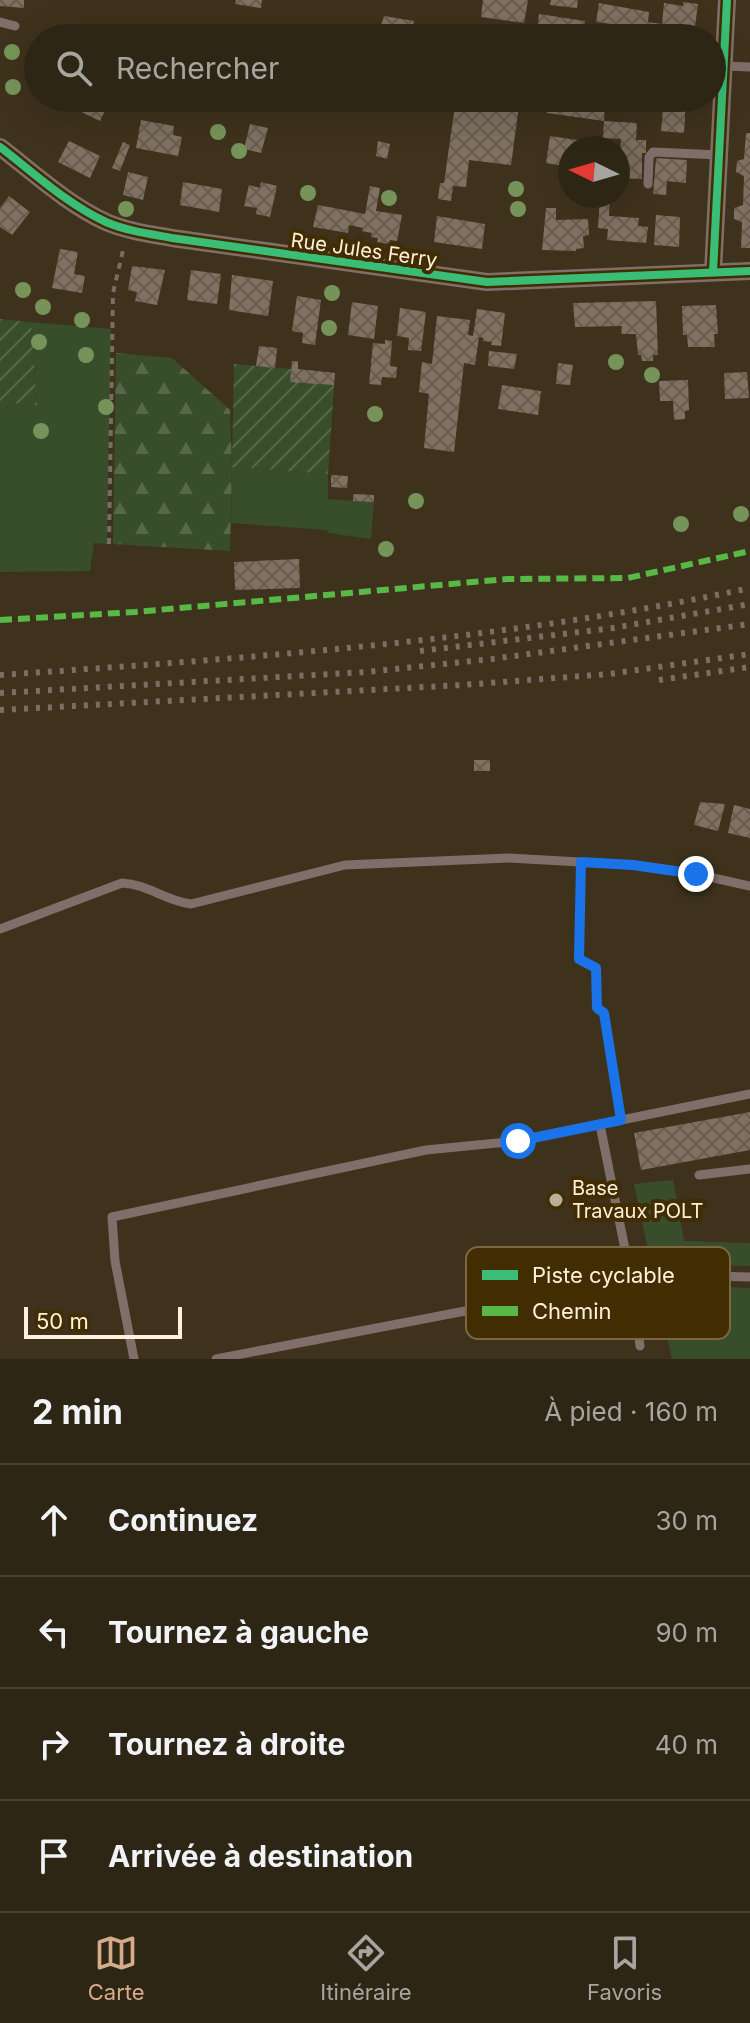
<!DOCTYPE html>
<html lang="fr">
<head>
<meta charset="utf-8">
<style>
	:root { --surface:#2e2615; --page:#3a3222; --text:#f1f3f6; --muted:#a7a5a0; --line:#494334; --accent:#d6ab8b }
	body { margin:0; font-family:Inter,sans-serif; background:var(--page); color:var(--text) }
	.compass { position:absolute; left:558px; top:136px; width:72px; height:72px; border-radius:50%; background:var(--surface); box-shadow:0 8px 32px #0002; rotate:275deg }
	.scale { position:absolute; left:24px; bottom:20px; width:158px; box-sizing:border-box; padding-left:8px; border:4px solid #fff0db; border-top:0; font-size:22px; line-height:28px; white-space:nowrap; color:#fff0db; -webkit-text-stroke:6px #422c01; paint-order:stroke }
	.stop { position:absolute; width:24px; height:24px; margin:-18px; border:6px solid #1a73e8; border-radius:50%; background:#fff }
	.stop.end { background:#1a73e8; border-color:#fff; box-shadow:0 2px 8px #0008 }
	.list { margin:0; padding:0; list-style:none }
	h2 { display:flex; justify-content:space-between; align-items:center; height:104px; margin:0; padding:0 32px; font-size:34px }
	h2 small { font-size:26px; font-weight:400; color:var(--muted) }
	.list li { display:grid; grid-template-columns:52px 1fr auto; gap:24px; align-items:center; box-sizing:border-box; height:112px; padding:0 32px; border-top:2px solid var(--line) }
	.list b { display:block; font-size:30px; white-space:nowrap }
	.list em { font-size:26px; font-style:normal; color:var(--muted) }
	.icon { flex:none; width:44px; height:44px; fill:none; stroke:currentColor; stroke-width:2; stroke-linecap:round; stroke-linejoin:round }
	.map { position:relative; flex:none; width:750px; height:1359px; overflow:hidden }
	.search { position:absolute; background:var(--surface); box-shadow:0 8px 32px #0002; left:24px; right:24px; top:24px; height:88px; display:flex; align-items:center; gap:20px; box-sizing:border-box; padding:0 28px; border-radius:44px; color:var(--muted); font-size:30px }
	.sheet { height:552px; background:var(--surface) }
	nav { display:flex; justify-content:space-around; align-items:center; box-sizing:border-box; height:112px; border-top:2px solid var(--line); background:var(--surface); font-size:22px; color:var(--muted) }
	nav a { display:grid; justify-items:center; gap:4px }
	nav .on { color:var(--accent) }
	.map>svg:first-child { display:block }
</style>
</head>
<body>
<div class="map">
<svg width="750" height="1359" viewBox="0 0 750 1359">
	<defs>
		<pattern id="forest-firs" width="22" height="20" patternUnits="userSpaceOnUse" patternTransform="scale(2)"><rect width="22" height="20" fill="#384e2b"/><path d="M5 1l3.5 6h-7zM16 11l3.5 6h-7z" fill="#566849"/></pattern>
		<pattern id="garden-furrows" width="10" height="10" patternUnits="userSpaceOnUse" patternTransform="scale(2)"><rect width="10" height="10" fill="#384e2b"/><path d="M-1 1l2-2M0 10L10 0M9 11l2-2" fill="none" stroke="#566849"/></pattern>
		<pattern id="building-cross-hatch" width="8" height="8" patternUnits="userSpaceOnUse" patternTransform="scale(2)"><rect width="8" height="8" fill="#7f705f"/><path d="M0 0l8 8M0 8l8-8" fill="none" stroke="#665c50"/></pattern>
	</defs>
	<rect width="100%" height="100%" fill="#3e321c"/>
	<g fill="#384e2b">
		<path d="M31,322L111,329L107,544L94,543L90,571L0,572V411H6L7,403L37,405Z"/>
		<path d="M232,467L328,474V499L374,502L371,539L328,533L327,530L231,523Z"/>
		<path d="M673,1180L684,1241L750,1243V1266L651,1264L634,1184Z"/>
		<path d="M682,1285L750,1288V1359H672L660,1304L668,1291Z"/>
	</g>
	<path fill="url(#forest-firs)" d="M116,353L172,358L230,410L232,467L230,551L113,544Z"/>
	<g fill="url(#garden-furrows)">
		<path d="M0,319L31,322L37,405L7,403L6,411H0Z"/>
		<path d="M234,364L335,373L328,474L232,467Z"/>
	</g>
	<g fill="url(#building-cross-hatch)">
		<path d="M0,0H24V8L0,6Z"/>
		<path d="M236,0H262L261,8L235,4Z"/>
		<path d="M483,0H528L524,23L481,17Z"/>
		<path d="M551,0H578L577,8L550,5Z"/>
		<path d="M683,2L698,4L694,34L596,22L599,3L649,12L648,22L662,24L664,3L683,6Z"/>
		<path d="M539,14L585,21L582,38L537,37Z"/>
		<path d="M384,16L414,21L410,38H377Z"/>
		<path d="M68,98H111L100,121L65,104Z"/>
		<path d="M501,98H520L511,165L469,160L466,187L453,186L451,201L438,199L440,183H444L455,105L499,112Z"/>
		<path d="M549,98L605,101L604,121L637,123L636,140H646V153H642V179L619,178L621,139L603,138L604,121L547,113Z"/>
		<path d="M664,98L686,100L684,133L661,131Z"/>
		<path d="M141,120L174,126L173,135L182,137L178,156L136,148Z"/>
		<path d="M250,124L268,128L261,153L244,149Z"/>
		<path d="M746,133H750V248H741L742,222L734,219V208L743,205L744,176L736,172L737,161L744,159Z"/>
		<path d="M550,136L590,142V148H570V167L546,163Z"/>
		<path d="M69,141L100,156L90,178L58,162Z"/>
		<path d="M378,141L390,144L387,159L376,156Z"/>
		<path d="M123,142L130,145L120,171L112,168Z"/>
		<path d="M656,158L687,160L686,183L667,181L666,195L653,194Z"/>
		<path d="M128,172L148,177L143,200L123,195Z"/>
		<path d="M183,182L222,189L219,212L180,205Z"/>
		<path d="M261,182L277,186L270,217L256,214L257,208L244,206L249,185L260,188Z"/>
		<path d="M370,186L380,188L376,211L402,215L397,241L390,240L389,244L377,242L378,238L371,237L372,233L362,231L363,228L349,225L348,233L313,227L318,205L365,214Z"/>
		<path d="M9,196L30,212L12,235L0,227V208Z"/>
		<path d="M600,196H610L609,216L639,218L638,226L648,227L646,243L607,240L608,229L598,228Z"/>
		<path d="M546,208H556V220L588,219L589,235L583,236L584,248L576,249V251L542,250Z"/>
		<path d="M656,215L680,217L679,247L654,245Z"/>
		<path d="M437,216L485,224L482,249L434,242Z"/>
		<path d="M60,249L78,252L74,274L85,276L82,293L52,288Z"/>
		<path d="M132,266L165,270L157,305L135,301L137,292L128,290Z"/>
		<path d="M191,270L221,274L217,304L187,300Z"/>
		<path d="M232,275L273,281L268,316L229,310Z"/>
		<path d="M297,296L321,300L315,345L302,343L303,333L292,331Z"/>
		<path d="M656,301L658,355H653V361H642L641,355H638L636,334H621L622,326L575,327L573,303Z"/>
		<path d="M352,302L378,306L374,339L348,335Z"/>
		<path d="M716,305L718,334H714L715,347H688L687,335H683L682,306Z"/>
		<path d="M400,308L426,312L421,351L408,350L409,338L397,336Z"/>
		<path d="M477,309L505,313L501,346L491,345L492,342L483,341V338L479,337L475,365L464,363L454,452L424,448L429,394L419,392L422,362L432,364L437,316L470,320L468,335L473,336Z"/>
		<path d="M385,340L392,341L390,366L397,367L396,378L382,377L381,385L369,384L373,343L385,344Z"/>
		<path d="M259,346L277,348L275,368L256,366Z"/>
		<path d="M489,351L517,354L514,369L488,366Z"/>
		<path d="M292,361H298V369L335,373L334,385L290,382Z"/>
		<path d="M558,363L573,365L570,385L556,384Z"/>
		<path d="M747,372L749,398L725,399L724,373Z"/>
		<path d="M688,380L689,410L685,411V419L674,420L673,401H660L659,381Z"/>
		<path d="M502,385L541,391L538,415L498,409Z"/>
		<path d="M331,475L348,476L347,488L331,487Z"/>
		<path d="M353,494L374,495V502L353,501Z"/>
		<path d="M299,559L300,588L235,590L234,562Z"/>
		<rect x="474" y="760" width="16" height="11"/>
		<path d="M700,802L725,804L718,831L694,825Z"/>
		<path d="M734,805L750,809V838L728,833Z"/>
		<path d="M750,1112V1150L641,1170L634,1133Z"/>
	</g>
	<g fill="none" stroke-linecap="round" stroke-linejoin="round">
		<g stroke="#7a6c63" stroke-width="4" stroke-dasharray="6 6" stroke-linecap="butt">
			<path d="M109,544L113,293L124,246"/>
			<path d="M581,874L579,959L596,968L597,1008L604,1013L619,1106"/>
		</g>
		<g stroke="#806e6b" stroke-width="9">
			<path d="M0,22L15,26"/>
			<path d="M724,66L750,67"/>
			<path d="M648,184L649,157L653,152L719,155"/>
			<path d="M0,929L122,883C147,884 166,901 191,904L345,865L509,858L633,865L696,874L750,886"/>
			<path d="M600,1125L631,1279L640,1346"/>
			<path d="M699,1175L750,1169"/>
			<path d="M134,1359L115,1261L112,1217L426,1150L518,1141L750,1094"/>
			<path d="M216,1359L631,1279L673,1275L750,1277"/>
		</g>
		<g stroke="#806e6b" stroke-width="18">
			<path d="M0,147C34,173 67,204 106,222C127,231 150,234 172,238L487,282L750,271"/>
			<path d="M713,272L727,0"/>
		</g>
		<g stroke="#7b6e64" stroke-width="6" stroke-dasharray="4 8" stroke-linecap="butt">
			<path d="M420,651L613,628L750,604"/>
			<path d="M0,675C251,658 504,641 750,588"/>
			<path d="M659,680L750,667"/>
			<path d="M0,693L366,672L492,659L750,624"/>
			<path d="M0,710L462,685L609,674L750,654"/>
		</g>
		<path stroke="#58b947" stroke-width="6" stroke-dasharray="12 6" stroke-linecap="butt" d="M0,620L135,612L507,579L628,578L750,551"/>
		<g stroke="#422c01" stroke-width="13">
			<g id="cycleway">
				<path d="M0,147C34,173 67,204 106,222C127,231 150,234 172,238L487,282L750,271"/>
				<path d="M713,272L727,0"/>
			</g>
		</g>
		<use href="#cycleway" stroke="#3abd76" stroke-width="8"/>
	</g>
	<g fill="#76945a">
		<circle cx="12" cy="52" r="8"/>
		<circle cx="13" cy="87" r="8"/>
		<circle cx="218" cy="132" r="8"/>
		<circle cx="239" cy="151" r="8"/>
		<circle cx="516" cy="189" r="8"/>
		<circle cx="308" cy="193" r="8"/>
		<circle cx="389" cy="198" r="8"/>
		<circle cx="126" cy="209" r="8"/>
		<circle cx="518" cy="209" r="8"/>
		<circle cx="23" cy="290" r="8"/>
		<circle cx="332" cy="293" r="8"/>
		<circle cx="43" cy="307" r="8"/>
		<circle cx="82" cy="320" r="8"/>
		<circle cx="329" cy="328" r="8"/>
		<circle cx="39" cy="342" r="8"/>
		<circle cx="86" cy="355" r="8"/>
		<circle cx="616" cy="362" r="8"/>
		<circle cx="652" cy="375" r="8"/>
		<circle cx="106" cy="407" r="8"/>
		<circle cx="375" cy="414" r="8"/>
		<circle cx="41" cy="431" r="8"/>
		<circle cx="416" cy="501" r="8"/>
		<circle cx="741" cy="514" r="8"/>
		<circle cx="681" cy="524" r="8"/>
		<circle cx="386" cy="549" r="8"/>
	</g>
	<g fill="none" stroke-linecap="round" stroke-linejoin="round">
		<path stroke="#1a73e8" stroke-width="10" d="M518,1141L621,1120L604,1013L597,1008L596,968L579,959L581,862L633,865L696,874"/>
	</g>
	<circle fill="#bbae98" stroke="#422c01" stroke-width="3" cx="556" cy="1200" r="8"/>
	<g text-anchor="middle" stroke-width="8" stroke-linejoin="round" paint-order="stroke">
		<g font-size="20" fill="#fff0db" stroke="#422c01">
			<text transform="translate(364 250) rotate(8)" y="7">Rue Jules Ferry</text>
		</g>
		<g font-size="20" fill="#fff0db" stroke="#422c01" text-anchor="start">
			<text x="572" y="1195">Base<tspan x="572" dy="23">Travaux POLT</tspan></text>
		</g>
	</g>
	<rect x="466" y="1247" width="264" height="92" rx="12" fill="#422c01" stroke="#7b6742" stroke-width="2"/>
	<rect x="482" y="1270" width="36" height="10" fill="#3abd76"/>
	<rect x="482" y="1306" width="36" height="10" fill="#58b947"/>
	<g font-size="22" fill="#fff0db">
		<text x="532" y="1283">Piste cyclable</text>
		<text x="532" y="1319">Chemin</text>
	</g>
</svg>
<svg class="compass" viewBox="-18 -18 36 36"><path d="M0-13l5 13h-10z" fill="#e53935"/><path d="M0 13l5-13h-10z" fill="#a7a5a0"/></svg>
<div class="scale">50 m</div>
<div class="stop" style="left:518px;top:1141px"></div>
<div class="stop end" style="left:696px;top:874px"></div>
<div class="search"><svg class="icon" aria-label="search" viewBox="0 0 24 24"><circle cx="10" cy="10" r="6"/><path d="M15 15l6 6"/></svg>Rechercher</div>
</div>
<section class="sheet">
<h2>2 min<small>À pied · 160 m</small></h2>
<ul class="list">
<li><svg class="icon" aria-label="ahead" viewBox="0 0 24 24"><path d="M12 20V5M6 11l6-6 6 6"/></svg><div><b>Continuez</b></div><em>30 m</em></li>
<li><svg class="icon" aria-label="left" viewBox="0 0 24 24"><path d="M17 20v-9H6M10 6l-5 5 5 5"/></svg><div><b>Tournez à gauche</b></div><em>90 m</em></li>
<li><svg class="icon" aria-label="right" viewBox="0 0 24 24"><path d="M7 20v-9h11M14 6l5 5-5 5"/></svg><div><b>Tournez à droite</b></div><em>40 m</em></li>
<li><svg class="icon" aria-label="arrive" viewBox="0 0 24 24"><path d="M6 21V4h12l-3 4 3 4H6"/></svg><div><b>Arrivée à destination</b></div></li>
</ul>
</section>
<nav>
<a class="on"><svg class="icon" aria-label="map" viewBox="0 0 24 24"><path d="M3 6l6-2 6 2 6-2v14l-6 2-6-2-6 2zM9 4v14M15 6v14"/></svg>Carte</a>
<a><svg class="icon" aria-label="directions" viewBox="0 0 24 24"><path d="M12 3l9 9-9 9-9-9zM9 14v-3h6M13 9l2 2-2 2"/></svg>Itinéraire</a>
<a><svg class="icon" aria-label="saved" viewBox="0 0 24 24"><path d="M7 4h10v16l-5-4-5 4z"/></svg>Favoris</a>
</nav>
</body>
</html>
